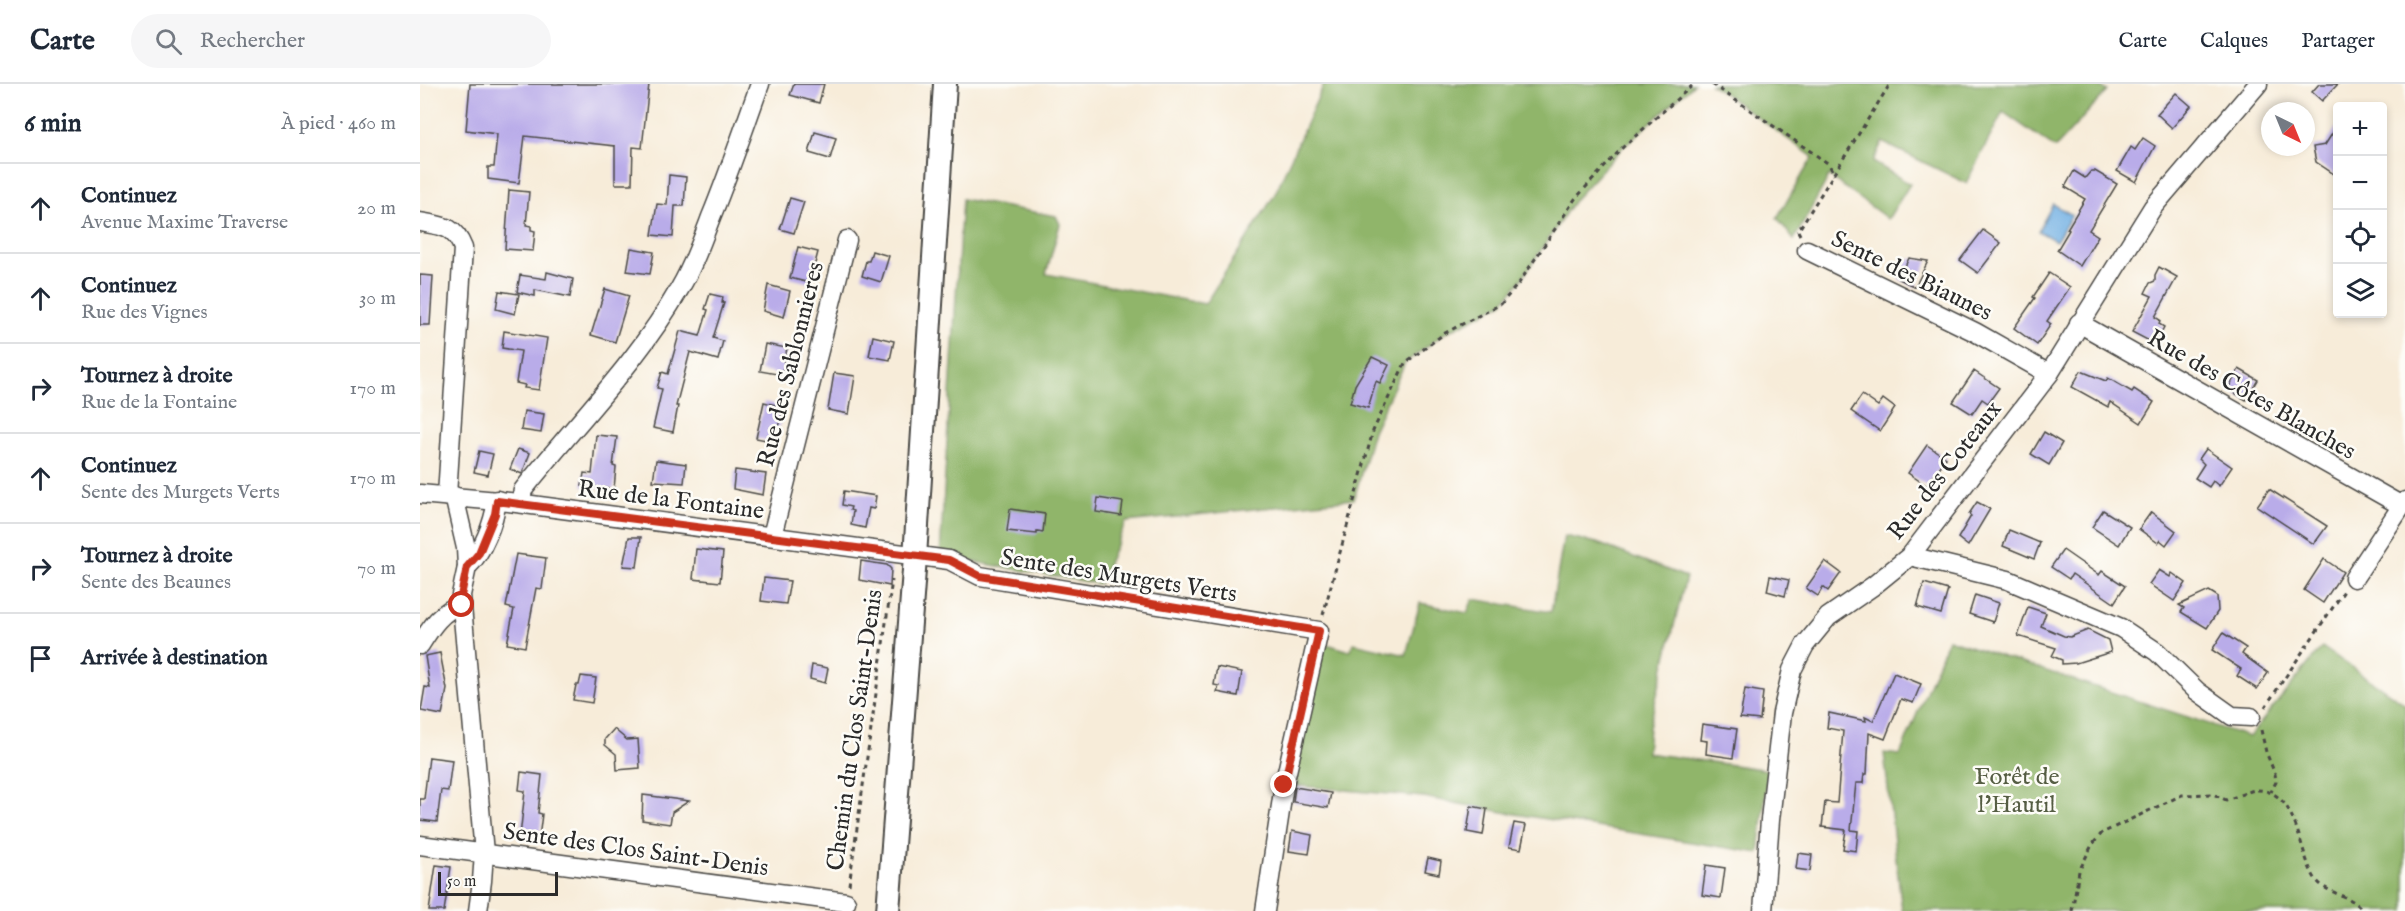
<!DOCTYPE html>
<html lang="fr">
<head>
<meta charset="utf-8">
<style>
	:root { --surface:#fff; --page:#f6f6f7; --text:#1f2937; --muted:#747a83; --line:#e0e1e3 }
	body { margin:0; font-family:"IM FELL English",serif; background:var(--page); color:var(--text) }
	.controls { position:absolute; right:18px; top:18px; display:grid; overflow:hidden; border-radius:6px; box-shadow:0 3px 9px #0003 }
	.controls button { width:54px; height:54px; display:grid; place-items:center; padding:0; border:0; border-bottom:2px solid var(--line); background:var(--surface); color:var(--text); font:30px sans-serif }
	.compass { position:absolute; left:1841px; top:18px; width:54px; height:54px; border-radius:50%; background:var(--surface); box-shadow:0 3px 9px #0003; rotate:137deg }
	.scale { position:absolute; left:18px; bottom:15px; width:120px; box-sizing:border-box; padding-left:6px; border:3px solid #2b2b2b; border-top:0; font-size:16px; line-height:21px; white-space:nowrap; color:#2b2b2b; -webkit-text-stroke:4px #fdfcf7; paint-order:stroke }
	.stop { position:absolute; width:18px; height:18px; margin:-14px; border:4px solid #c8321e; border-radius:50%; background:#fff }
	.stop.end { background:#c8321e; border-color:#fff; box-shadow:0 2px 6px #0008 }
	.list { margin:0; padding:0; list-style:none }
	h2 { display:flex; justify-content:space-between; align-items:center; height:78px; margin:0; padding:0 24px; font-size:26px }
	h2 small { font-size:20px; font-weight:400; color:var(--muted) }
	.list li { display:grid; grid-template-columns:39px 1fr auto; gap:18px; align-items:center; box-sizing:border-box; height:90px; padding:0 24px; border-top:2px solid var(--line) }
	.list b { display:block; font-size:22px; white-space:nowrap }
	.list p { margin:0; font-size:20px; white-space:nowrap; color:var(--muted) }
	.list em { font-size:20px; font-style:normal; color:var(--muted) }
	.icon { flex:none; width:33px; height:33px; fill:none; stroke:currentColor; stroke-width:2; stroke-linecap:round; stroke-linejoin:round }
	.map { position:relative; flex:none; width:1985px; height:827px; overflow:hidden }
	header { display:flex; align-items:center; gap:36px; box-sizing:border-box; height:84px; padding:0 30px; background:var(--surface); border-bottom:2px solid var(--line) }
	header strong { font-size:28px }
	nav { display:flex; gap:33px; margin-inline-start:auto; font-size:21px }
	.search { width:420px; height:54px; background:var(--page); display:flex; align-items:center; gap:15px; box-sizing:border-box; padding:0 21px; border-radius:33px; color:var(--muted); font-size:22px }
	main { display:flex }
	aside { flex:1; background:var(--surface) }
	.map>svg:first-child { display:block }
</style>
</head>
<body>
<header>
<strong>Carte</strong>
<div class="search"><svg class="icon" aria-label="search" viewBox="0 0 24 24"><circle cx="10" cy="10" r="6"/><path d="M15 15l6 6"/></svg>Rechercher</div>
<nav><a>Carte</a><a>Calques</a><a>Partager</a></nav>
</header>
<main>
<aside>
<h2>6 min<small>À pied · 460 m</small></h2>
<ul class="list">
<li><svg class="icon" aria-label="ahead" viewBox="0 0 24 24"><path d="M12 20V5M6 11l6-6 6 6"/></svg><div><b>Continuez</b><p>Avenue Maxime Traverse</p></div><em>20 m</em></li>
<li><svg class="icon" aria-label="ahead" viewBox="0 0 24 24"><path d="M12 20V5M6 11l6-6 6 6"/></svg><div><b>Continuez</b><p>Rue des Vignes</p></div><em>30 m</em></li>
<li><svg class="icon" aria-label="right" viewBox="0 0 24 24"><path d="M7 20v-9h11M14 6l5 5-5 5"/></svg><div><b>Tournez à droite</b><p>Rue de la Fontaine</p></div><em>170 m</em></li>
<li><svg class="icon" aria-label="ahead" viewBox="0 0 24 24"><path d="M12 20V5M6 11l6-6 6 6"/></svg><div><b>Continuez</b><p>Sente des Murgets Verts</p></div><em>170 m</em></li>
<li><svg class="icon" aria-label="right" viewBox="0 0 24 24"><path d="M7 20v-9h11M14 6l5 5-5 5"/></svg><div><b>Tournez à droite</b><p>Sente des Beaunes</p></div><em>70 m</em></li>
<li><svg class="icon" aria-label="arrive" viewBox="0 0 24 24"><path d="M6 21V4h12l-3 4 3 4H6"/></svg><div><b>Arrivée à destination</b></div></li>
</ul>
</aside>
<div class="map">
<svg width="1985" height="827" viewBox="0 0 1985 827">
	<rect width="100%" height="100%" fill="#fdfcf7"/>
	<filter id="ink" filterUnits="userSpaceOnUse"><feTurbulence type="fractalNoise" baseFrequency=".0167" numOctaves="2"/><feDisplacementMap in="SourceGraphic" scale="12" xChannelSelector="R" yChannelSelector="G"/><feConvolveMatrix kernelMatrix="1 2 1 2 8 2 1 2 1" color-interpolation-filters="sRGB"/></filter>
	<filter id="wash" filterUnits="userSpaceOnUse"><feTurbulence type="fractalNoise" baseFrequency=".008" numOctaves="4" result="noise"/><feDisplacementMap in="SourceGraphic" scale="24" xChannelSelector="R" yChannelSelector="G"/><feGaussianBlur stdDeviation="1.35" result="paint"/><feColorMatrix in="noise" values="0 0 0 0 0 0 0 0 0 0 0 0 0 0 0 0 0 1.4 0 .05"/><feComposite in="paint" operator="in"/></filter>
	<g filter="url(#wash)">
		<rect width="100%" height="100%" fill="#f7ecd9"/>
		<g fill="#90b56a" stroke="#5e704a" stroke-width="1.5">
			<path d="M904,0H1274L1203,63L1155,115L1099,199L1081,220L1025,249L985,279L953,347L934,415L706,438L679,500L520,472L542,115L636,132L640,140L626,190L785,220L854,112Z"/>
			<path d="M1291,0H1678L1687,7L1635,64L1583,28L1546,99L1462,58L1453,78L1490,100L1468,135L1409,92L1374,156L1357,134L1393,73Z"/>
			<path d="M1144,452L1177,459L1266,493L1229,643L1227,669L1348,686L1339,769L1083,728L1003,713L870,701L900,558L930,567L934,559L986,571L1000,519L1047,529L1053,515L1131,528Z"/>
			<path d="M1528,555L1829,653L1902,563L1985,620V827H1482L1464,669L1480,671Z"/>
		</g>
		<path fill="#70afe3" stroke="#4e6d87" stroke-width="1.5" d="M1633,120L1652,131L1636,157L1618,147Z"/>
		<g id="blocks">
			<g fill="#b9ace9">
				<path d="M50,0H229L222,64L213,63L212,100H195V62L105,52L99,99L68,95V83H74L77,50L46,46Z"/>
				<path d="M374,0H404L399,19L370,11Z"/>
				<path d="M1899,0H1918L1902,17L1892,8Z"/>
				<path d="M1756,9L1771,22L1752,44L1737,30Z"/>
				<path d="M1917,42V92L1896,78L1893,63L1905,61Z"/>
				<path d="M395,48L416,54L410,75L389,69Z"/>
				<path d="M1723,54L1735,62L1716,98L1697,87L1711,63L1715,66Z"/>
				<path d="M1654,87L1665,94L1671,87H1675L1697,100L1669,146L1678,152L1660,182L1637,166L1649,146L1647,145L1665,115L1645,103Z"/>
				<path d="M249,91L266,93L264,122H255L253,153L232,151L237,120L247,121Z"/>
				<path d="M89,106L109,108L106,141L111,142V146L115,147L113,167L85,165Z"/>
				<path d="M370,114L384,118L374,149L360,145Z"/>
				<path d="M1563,146L1581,159L1558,189L1540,176Z"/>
				<path d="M378,163L398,168L390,199L370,194Z"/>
				<path d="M211,164L234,168L230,190L207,187Z"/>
				<path d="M452,167L469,172L461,198L442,192L446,177H449Z"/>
				<path d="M1489,174L1508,177L1495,203L1479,195Z"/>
				<path d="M1739,183L1757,193L1735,233L1740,236L1739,240L1744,243L1735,260L1712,248L1732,212L1725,209L1730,199L1735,197V191Z"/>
				<path d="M127,188L153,195L150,213L115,206V212L97,208L100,191L126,195Z"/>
				<path d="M1629,189L1650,203L1627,237L1631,240L1617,261L1594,244L1615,214L1613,213Z"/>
				<path d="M0,191L13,192L10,241H0Z"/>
				<path d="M348,201L370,207L364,233L343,227Z"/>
				<path d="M185,205L209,212L195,258L171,251Z"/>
				<path d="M79,207L99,210L95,230L76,225Z"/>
				<path d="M290,210L303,213L302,219H304L293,254L303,257L298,276L270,268L256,322H258L253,348L233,344L242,305L237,304L242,288L248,290L260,247L280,252L288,226L285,225Z"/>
				<path d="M84,247L127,254L119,306L104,304L105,301L96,299L101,267L82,264Z"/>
				<path d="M453,252L474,257L470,276L449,272Z"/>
				<path d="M345,260L367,264L362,291L340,287Z"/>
				<path d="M952,273L969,281L960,299L956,297L948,324L930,319L935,301Z"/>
				<path d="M1819,285L1838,296L1826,316L1808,305Z"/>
				<path d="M1554,287L1579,304L1568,319L1562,315L1552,330L1533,318Z"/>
				<path d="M1661,287L1686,297L1688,294L1712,308L1714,305L1734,318L1721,339L1690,318L1688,323L1652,303Z"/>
				<path d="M414,289L435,292L429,330L408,326Z"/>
				<path d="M1442,311L1458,322L1463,315L1475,324L1460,347L1431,327Z"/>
				<path d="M344,318L360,322L359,328L362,329L356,358L336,354Z"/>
				<path d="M104,327L124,330L121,349L101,346Z"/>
				<path d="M1624,348L1642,359L1629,381L1611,370Z"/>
				<path d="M176,351L197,353L193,382L196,383L194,405L162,402L164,389L172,390Z"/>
				<path d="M1507,361L1526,374L1507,402L1488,389Z"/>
				<path d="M98,365L110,369L102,390L90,385Z"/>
				<path d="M1786,365L1812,383L1799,402L1793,397L1789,403L1775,394L1784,380L1779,375Z"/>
				<path d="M59,367L73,370L68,391L54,388Z"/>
				<path d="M236,376L266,380L264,399L233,397Z"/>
				<path d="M315,386L346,390L343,411L313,405Z"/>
				<path d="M1849,405L1907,442L1894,460L1837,422Z"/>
				<path d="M424,407L456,412L454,425L449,424L445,444L431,441L433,427L430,426L431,423L422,421Z"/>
				<path d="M678,414L703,418L701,432L676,428Z"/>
				<path d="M1557,418L1570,425L1548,462L1538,454L1551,432L1549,430Z"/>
				<path d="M590,425L625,430L623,448L617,447V450L587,447Z"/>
				<path d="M1683,426L1710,443L1699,461L1672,443Z"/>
				<path d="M1731,428L1756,447L1746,461L1740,456L1738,459L1719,445Z"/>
				<path d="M1589,446L1620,459L1614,475L1583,462Z"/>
				<path d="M209,453H221L217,483L203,482Z"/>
				<path d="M276,465L303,468L300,498L273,495Z"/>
				<path d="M1643,466L1679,491L1682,487L1705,502L1694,519L1652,490L1649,495L1631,483Z"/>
				<path d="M96,470L126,474L122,505L116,504L105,563L87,560L94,525L86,523Z"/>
				<path d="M1904,475L1923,488L1903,519L1884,506Z"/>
				<path d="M441,477L467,481L471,485L470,502L439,496Z"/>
				<path d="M1405,477L1421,489L1408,507L1403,503L1398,512L1386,504Z"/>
				<path d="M1739,486L1750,493L1752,489L1766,499L1754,517L1729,500Z"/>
				<path d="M1350,492L1369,496L1365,512L1347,507Z"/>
				<path d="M344,494L370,497L366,520L341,517Z"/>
				<path d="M1504,499L1528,506L1521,530L1497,523Z"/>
				<path d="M1789,507L1797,512L1798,527L1787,544L1761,528L1764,524L1759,521Z"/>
				<path d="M1555,511L1579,519L1573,538L1549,530Z"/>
				<path d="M1608,523L1626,529L1621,542L1644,552L1650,553L1668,546L1688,556L1691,568L1656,579L1642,580V576L1632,572L1636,564L1598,552Z"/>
				<path d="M1803,549L1826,564L1822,570L1848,589L1837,605L1817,592L1821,585L1792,566Z"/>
				<path d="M20,569L27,605L22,631L1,627L5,603L10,604L5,572Z"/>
				<path d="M392,581L408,584L405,599L390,595Z"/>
				<path d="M797,583L822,588L818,612L797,608L799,602L794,601Z"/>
				<path d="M1474,589L1501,600L1493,619L1481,615L1465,655L1449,649L1447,690H1444L1443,699H1436L1431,746L1438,747L1436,767L1423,765L1426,746L1402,743L1405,718L1417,719L1423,647L1407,644L1409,629L1446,637L1445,633L1453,637Z"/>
				<path d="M161,592L176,594L172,619L153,616L156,601H159Z"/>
				<path d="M1325,605L1343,608L1340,636L1320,634Z"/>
				<path d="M1282,640L1317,645L1313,674L1286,670L1287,657L1280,656Z"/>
				<path d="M194,645L207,656L218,655L220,684L197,686L196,670L185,661V655Z"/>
				<path d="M9,673L32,676L28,707L21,706L17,738L0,736V715H4Z"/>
				<path d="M101,688L122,691L118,729L122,730L119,754L100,752L105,707L99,706Z"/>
				<path d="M875,703L911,709L908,724L873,718Z"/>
				<path d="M223,711L231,712L269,717L252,728L250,740L222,736Z"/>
				<path d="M1051,722L1067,725L1063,751L1047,748Z"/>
				<path d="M1094,739L1106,741L1101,765L1089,763Z"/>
				<path d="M872,747L892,751L889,770L869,767Z"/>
				<path d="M1378,769L1392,771L1390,787L1376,785Z"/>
				<path d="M1008,774L1021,777L1019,790L1005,787Z"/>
				<path d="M16,781L31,783L24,827H9Z"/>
				<path d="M1286,781L1305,784L1301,814L1282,811Z"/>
			</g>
		</g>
	</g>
	<g filter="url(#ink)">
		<use href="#blocks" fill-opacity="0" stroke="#4a4845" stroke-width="1.5"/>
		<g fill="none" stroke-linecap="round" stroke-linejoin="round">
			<g stroke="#4a4845" stroke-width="21">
				<g id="minor">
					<path d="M0,138C22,142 34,141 43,164L27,411"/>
					<path d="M1387,166L1555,248L1629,290"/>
					<path d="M1659,239L1982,422"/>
					<path d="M0,410L89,418L529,476L560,492L899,547L864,701L845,827"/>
					<path d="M34,412L46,464L47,483L41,511L64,769L62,797L58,827"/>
					<path d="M100,419L103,406C156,339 217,279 260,204C273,182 282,157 291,133C309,89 324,44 340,0"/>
					<path d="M352,452L427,156"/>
					<path d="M1490,472L1588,496L1701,544L1737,568L1777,607L1812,632L1831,633"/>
					<path d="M47,483C63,468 74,438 77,416"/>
					<path d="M1934,494L1985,417"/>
					<path d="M0,561C10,545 22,525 42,521"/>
					<path d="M0,761L426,818"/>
					<path d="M1343,827L1350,736L1362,629L1372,586L1385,561L1408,533L1453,502L1490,472L1629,290L1733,123L1838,0"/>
				</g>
			</g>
			<g stroke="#4a4845" stroke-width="26">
				<path id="major" d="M468,827L495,473L525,0"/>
			</g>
			<g stroke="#4a4845" stroke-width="3" stroke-dasharray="4.5 4.5" stroke-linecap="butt">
				<path d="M1292,0L1409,80L1414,91"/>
				<path d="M1380,151L1378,147L1470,0"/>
				<path d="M903,531L953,347L985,279L1025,249L1081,220L1099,199L1155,115L1203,63L1274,0"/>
				<path d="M1845,623L1924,507"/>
				<path d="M1841,646L1846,668L1855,690L1856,698L1851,708"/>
				<path d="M429,801L472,496"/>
				<path d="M1652,827L1659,787L1672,761L1682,749L1762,711L1793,710L1806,716C1813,714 1831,706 1836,706C1880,705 1877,771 1897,797C1909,811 1933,811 1943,827"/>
			</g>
			<use href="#minor" stroke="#fff" stroke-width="18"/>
			<use href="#major" stroke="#fff" stroke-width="22"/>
		</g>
	</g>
	<g fill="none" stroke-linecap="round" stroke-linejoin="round" filter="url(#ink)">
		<path stroke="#c8321e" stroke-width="8" d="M42,521L41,512L47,483L59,469L75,430L77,417L529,476L560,492L899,547L864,701"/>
	</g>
	<g text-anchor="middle" stroke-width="5" stroke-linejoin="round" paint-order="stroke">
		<g font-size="24" fill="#2b2b2b" stroke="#fdfcf7">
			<text transform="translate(1492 191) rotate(26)" y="8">Sente des Biaunes</text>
			<text transform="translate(370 280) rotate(-76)" y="8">Rue des Sablonnieres</text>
			<text transform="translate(1832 310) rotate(30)" y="8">Rue des Côtes Blanches</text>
			<text transform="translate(1524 386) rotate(-52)" y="8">Rue des Coteaux</text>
			<text transform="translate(251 415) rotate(7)" y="8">Rue de la Fontaine</text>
			<text transform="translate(699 491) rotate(9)" y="8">Sente des Murgets Verts</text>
			<text transform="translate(434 646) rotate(-82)" y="8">Chemin du Clos Saint-Denis</text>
			<text transform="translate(216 765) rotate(8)" y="8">Sente des Clos Saint-Denis</text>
		</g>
		<g font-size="24" fill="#555d43" stroke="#fdfcf7">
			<text x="1597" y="700">Forêt de<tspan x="1597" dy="28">l'Hautil</tspan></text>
		</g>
	</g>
</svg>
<div class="controls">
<button>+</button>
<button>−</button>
<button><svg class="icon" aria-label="locate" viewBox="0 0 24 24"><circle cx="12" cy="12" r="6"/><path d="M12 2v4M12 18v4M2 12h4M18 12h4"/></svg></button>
<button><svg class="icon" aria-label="layers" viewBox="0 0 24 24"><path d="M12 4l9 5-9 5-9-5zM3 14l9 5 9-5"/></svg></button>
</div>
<svg class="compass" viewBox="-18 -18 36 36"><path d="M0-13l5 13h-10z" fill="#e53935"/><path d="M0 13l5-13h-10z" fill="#747a83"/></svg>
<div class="scale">50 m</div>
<div class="stop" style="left:42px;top:521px"></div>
<div class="stop end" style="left:864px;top:701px"></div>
</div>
</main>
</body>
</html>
